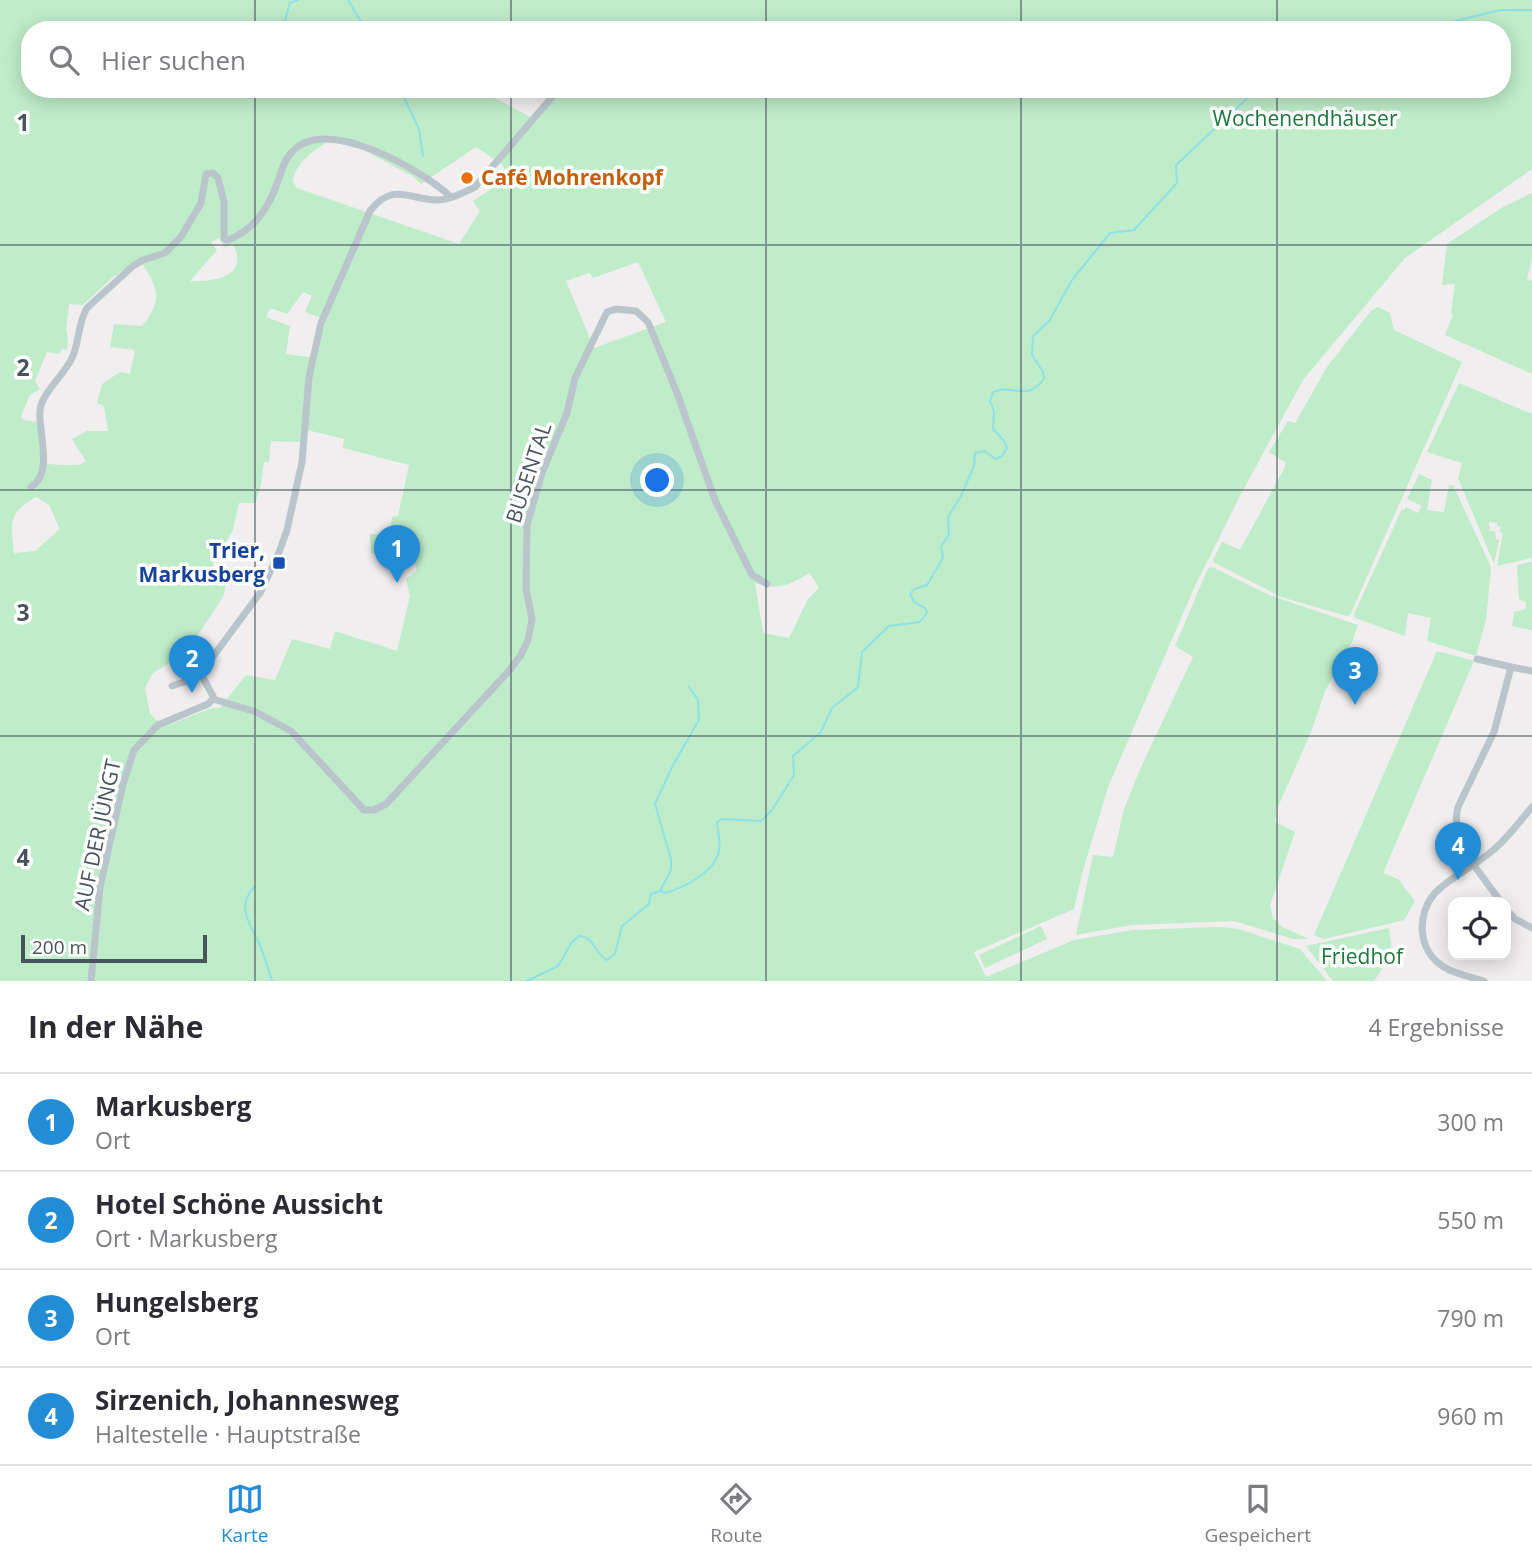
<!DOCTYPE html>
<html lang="de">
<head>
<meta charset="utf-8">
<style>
	:root { --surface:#fff; --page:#f7f7f7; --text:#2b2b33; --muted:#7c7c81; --line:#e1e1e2; --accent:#228dd7 }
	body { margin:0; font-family:"Open Sans",sans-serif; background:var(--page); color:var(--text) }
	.controls { position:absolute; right:21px; bottom:21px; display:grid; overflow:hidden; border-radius:14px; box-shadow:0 4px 18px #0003 }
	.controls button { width:63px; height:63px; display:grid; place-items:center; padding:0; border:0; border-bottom:2px solid var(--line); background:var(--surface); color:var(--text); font:35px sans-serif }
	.scale { position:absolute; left:21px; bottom:18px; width:186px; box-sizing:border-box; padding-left:7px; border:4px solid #47545b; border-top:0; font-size:19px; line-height:24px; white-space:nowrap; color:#47545b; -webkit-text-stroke:5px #fff; paint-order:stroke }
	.you { position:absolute; left:658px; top:481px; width:24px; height:24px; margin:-18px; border:5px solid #fff; border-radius:50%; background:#1a73e8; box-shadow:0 0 0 10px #1a73e833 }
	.badge { display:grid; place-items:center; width:46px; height:46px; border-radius:50%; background:var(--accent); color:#fff; font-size:23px; font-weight:700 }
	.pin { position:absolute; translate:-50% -58px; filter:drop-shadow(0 2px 4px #0008) }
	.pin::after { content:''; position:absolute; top:37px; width:24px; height:21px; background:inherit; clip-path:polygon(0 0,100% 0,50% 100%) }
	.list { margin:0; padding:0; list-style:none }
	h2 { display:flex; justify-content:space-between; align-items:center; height:91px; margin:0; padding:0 28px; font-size:30px }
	h2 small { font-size:23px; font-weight:400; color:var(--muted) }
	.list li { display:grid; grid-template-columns:46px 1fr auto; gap:21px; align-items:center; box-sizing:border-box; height:98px; padding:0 28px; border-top:2px solid var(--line) }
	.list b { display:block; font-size:26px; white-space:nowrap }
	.list p { margin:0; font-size:23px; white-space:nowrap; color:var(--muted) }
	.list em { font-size:23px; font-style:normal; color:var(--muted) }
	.icon { flex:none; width:38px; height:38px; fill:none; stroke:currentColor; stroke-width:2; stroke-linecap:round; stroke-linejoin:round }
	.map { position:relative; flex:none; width:1532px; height:981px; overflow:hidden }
	.search { position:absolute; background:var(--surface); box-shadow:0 4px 18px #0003; left:21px; right:21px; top:21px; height:77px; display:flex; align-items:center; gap:18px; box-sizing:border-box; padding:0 24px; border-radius:28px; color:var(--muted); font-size:26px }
	.sheet { height:483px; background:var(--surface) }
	nav { display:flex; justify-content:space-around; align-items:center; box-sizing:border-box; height:98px; border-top:2px solid var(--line); background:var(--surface); font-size:19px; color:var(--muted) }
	nav a { display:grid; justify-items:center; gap:4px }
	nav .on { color:var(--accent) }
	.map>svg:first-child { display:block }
</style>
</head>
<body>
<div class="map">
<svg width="1532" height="981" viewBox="0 0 1532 981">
	<rect width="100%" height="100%" fill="#f1eeef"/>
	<g fill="#bfecc9" fill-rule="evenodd">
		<path d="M0,0H1532V169L1405,258L1303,380L1242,492L1195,586L1108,787L1082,874L1074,909L974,952L986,977L1074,940L1133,930L1221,927L1238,929L1300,949L1327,981H0ZM30,30H1502V89H563L536,120L493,97L492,89H30ZM327,142L358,147L414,177L421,184L476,147L500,163L507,171L501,177V182L473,201L480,211L459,244L297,188L293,182C295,163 312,152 327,142ZM219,238L225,247L233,244C250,276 214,282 190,281L217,250L211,242ZM139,260C158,285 164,300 142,326L114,324L110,347L135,350L130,374L120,372L102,384L97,403L104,406L108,431H87L72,439L86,461L79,465H59L42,463L37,422L24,420L21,416L30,395L40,389L35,381L47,352L60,354L61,349L67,350L68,341L66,329L69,304L83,305L112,278ZM638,262L666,322L594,348L566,281L590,273L593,278ZM303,292L312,296L305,312L326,320L315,358L286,354L290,326L266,317L270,308L287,314ZM303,429L344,439L343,448L409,465L398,516L392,517L391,527L400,528L398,537L370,534L371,553L412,558L417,570L406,579L410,596L397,651L335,631L330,649L292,639L275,680L246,675L220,708H212L171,724L156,720L150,713L145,688L153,673L186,653L223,597L227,579L213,571V563L233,530L239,503H255L261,485L264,462H269L271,441L302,442ZM36,497L49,505L60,529L35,551L14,553C11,521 7,514 36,497ZM810,573L819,588L808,599L789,638L763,633L755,583C782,590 786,586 810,573Z"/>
		<path d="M1532,193V258L1527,279L1532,281V374L1445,335L1453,315L1451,313L1455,284L1442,285L1447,244L1503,207Z"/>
		<path d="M1378,307L1390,313L1394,330L1462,362L1350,615L1347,616L1281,597L1215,563L1213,560L1222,542L1240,550L1285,467V462L1269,452L1288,421L1295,423L1327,367L1371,311Z"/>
		<path d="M1459,383L1532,414V558L1497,566L1503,533L1500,532L1501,527L1497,526V523L1489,522L1490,531H1495L1496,539L1499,540L1494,564L1458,478L1462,463L1427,452Z"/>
		<path d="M1419,474L1432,480L1427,510L1444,512L1449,485H1453L1491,567L1486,620L1476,656L1427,641L1431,618L1408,613L1405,636L1355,618L1354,614L1402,509L1404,510L1406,507L1418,513L1422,506L1407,499Z"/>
		<path d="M1532,562V630L1512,626L1514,612L1526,609V602L1519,599L1517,565Z"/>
		<path d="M1212,567L1269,595L1358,625L1352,642L1325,691L1311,732L1277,809L1275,822L1295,832L1270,905L1273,918L1282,927L1309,939H1293L1234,921L1132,925L1076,935L1093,855L1113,857L1124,809L1141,767L1193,657L1175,646L1208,568Z"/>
		<path d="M1437,651L1474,661L1383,873L1398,879L1415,901L1404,920L1324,939L1314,935Z"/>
		<path d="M1041,926L1047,939L985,968L979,955Z"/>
		<path d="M1389,928L1392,953L1374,981H1333L1306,946Z"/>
	</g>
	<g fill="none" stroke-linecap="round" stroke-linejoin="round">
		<g stroke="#8ee2e7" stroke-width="2">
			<path d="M348,0L366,30"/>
			<path d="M282,30L290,3L298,0"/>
			<path d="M1419,30L1500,10H1532"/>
			<path d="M400,89L419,129L423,156"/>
			<path d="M275,90L276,89"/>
			<path d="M254,887C236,908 249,921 259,943C264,955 268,969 272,981"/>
			<path d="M660,891L671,870V859L655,804L672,767L699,720L698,700L689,687"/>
			<path d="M527,981L558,966L572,942L579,936C595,937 594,953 607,960L615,954L622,926L649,904L651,894L660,891L666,893C684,887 709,875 717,857C722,847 718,833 717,823L721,819L761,821L772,810L794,775L793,756L821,732L832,708L858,687L862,652L889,626L920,622L927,613L925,608L914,602L910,594L914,589L927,585L943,558L941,547L949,534L948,517L961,496L974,466L975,453L984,451L996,459L1002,456L1007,448L1004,441L993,429L994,411L990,401L993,392C1015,383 1025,403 1044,379L1043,372L1032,355L1033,336L1050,320L1072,280L1110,233L1134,230L1177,183L1176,165L1257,89"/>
		</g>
		<g stroke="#bac5cb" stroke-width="7">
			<path d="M31,487C54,473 38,432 40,410C41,395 64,374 71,360C80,343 77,324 87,308L133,266L143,260L165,253L181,237L201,203L206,174L213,173L218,178L224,202V239L228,240C255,230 269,207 278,181C282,170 284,160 292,152C325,113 423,171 451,197"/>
			<path d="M1477,659L1511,667L1494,732L1458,807C1449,843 1482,874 1501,902"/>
			<path d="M1511,667L1532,671"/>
			<path d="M202,676L213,696V699"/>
			<path d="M172,686L202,676L206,666L260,593L278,555L287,530L302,462L309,377L321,323L370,211C393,181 410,200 438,200C450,200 465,192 475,187L559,89"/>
			<path d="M213,699L256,712L291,731L364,810H374L386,804L508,672L521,655L528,640L532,619L526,589L527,525L542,473L567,413L575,378L607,312L616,309L636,311L648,322L677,393L715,500L752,575L767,584"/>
			<path d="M1506,909L1515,919L1532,928"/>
			<path d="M91,981L100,887L123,784L134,750L158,725L208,704L213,699"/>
			<path d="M1484,981C1471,977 1455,974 1444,967C1417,951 1416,913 1436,892C1452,876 1475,866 1492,851C1508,838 1519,822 1532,807"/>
		</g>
	</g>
	<path fill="none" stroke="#47545b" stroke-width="2" stroke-opacity="0.55" d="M255,0V30M511,0V30M766,0V30M1021,0V30M1277,0V30M255,89V981M511,89V981M766,89V981M1021,89V981M1277,89V981M0,245H1532M0,490H1532M0,736H1532"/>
	<circle fill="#e8710a" stroke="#fff" stroke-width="2.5" cx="467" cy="178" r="7"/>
	<rect fill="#1a4fb4" stroke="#fff" stroke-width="2.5" x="272" y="556" width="14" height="14" rx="3.5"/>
	<g text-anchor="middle" stroke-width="7" stroke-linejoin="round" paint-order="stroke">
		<g font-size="21" fill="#1c783c" stroke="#fff">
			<text x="1305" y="126">Wochenendhäuser</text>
			<text x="1362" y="964">Friedhof</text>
		</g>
		<g font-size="21" font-weight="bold" fill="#c56008" stroke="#fff" text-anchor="start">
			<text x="481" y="185">Café Mohrenkopf</text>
		</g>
		<g font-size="21" fill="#47545b" stroke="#fff">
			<text transform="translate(529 473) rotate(-72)" y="7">BUSENTAL</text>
			<text transform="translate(98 835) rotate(-78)" y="7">AUF DER JÜNGT</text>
		</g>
		<g font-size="21" font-weight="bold" fill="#164399" stroke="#fff" text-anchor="end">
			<text x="265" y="558">Trier,<tspan x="265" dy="24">Markusberg</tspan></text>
		</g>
	</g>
	<g font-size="23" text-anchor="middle" font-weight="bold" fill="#47545b" stroke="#fff" stroke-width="7" stroke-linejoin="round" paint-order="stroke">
		<text x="23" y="131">1</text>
		<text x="23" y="376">2</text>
		<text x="23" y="621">3</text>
		<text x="23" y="866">4</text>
	</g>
</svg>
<div class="controls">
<button><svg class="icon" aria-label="locate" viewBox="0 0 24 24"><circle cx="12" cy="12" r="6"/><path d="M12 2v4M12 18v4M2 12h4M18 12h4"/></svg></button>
</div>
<div class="scale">200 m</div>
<div class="you"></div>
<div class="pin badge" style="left:397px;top:583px">1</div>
<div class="pin badge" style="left:192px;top:693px">2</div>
<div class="pin badge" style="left:1355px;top:705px">3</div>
<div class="pin badge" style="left:1458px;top:880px">4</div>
<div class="search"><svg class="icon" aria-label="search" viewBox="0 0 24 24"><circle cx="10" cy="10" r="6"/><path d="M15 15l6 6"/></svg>Hier suchen</div>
</div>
<section class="sheet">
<h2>In der Nähe<small>4 Ergebnisse</small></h2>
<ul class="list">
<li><span class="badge">1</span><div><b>Markusberg</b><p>Ort</p></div><em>300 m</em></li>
<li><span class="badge">2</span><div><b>Hotel Schöne Aussicht</b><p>Ort · Markusberg</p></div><em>550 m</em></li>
<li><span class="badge">3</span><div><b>Hungelsberg</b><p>Ort</p></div><em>790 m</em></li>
<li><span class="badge">4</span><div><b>Sirzenich, Johannesweg</b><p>Haltestelle · Hauptstraße</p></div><em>960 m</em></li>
</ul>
</section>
<nav>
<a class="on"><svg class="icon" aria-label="map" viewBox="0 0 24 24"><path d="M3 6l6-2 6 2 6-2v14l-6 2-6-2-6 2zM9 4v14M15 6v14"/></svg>Karte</a>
<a><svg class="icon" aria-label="directions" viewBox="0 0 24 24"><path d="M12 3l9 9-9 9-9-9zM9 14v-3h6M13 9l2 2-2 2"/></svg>Route</a>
<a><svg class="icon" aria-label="saved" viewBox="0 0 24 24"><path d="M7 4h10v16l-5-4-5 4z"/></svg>Gespeichert</a>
</nav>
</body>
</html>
